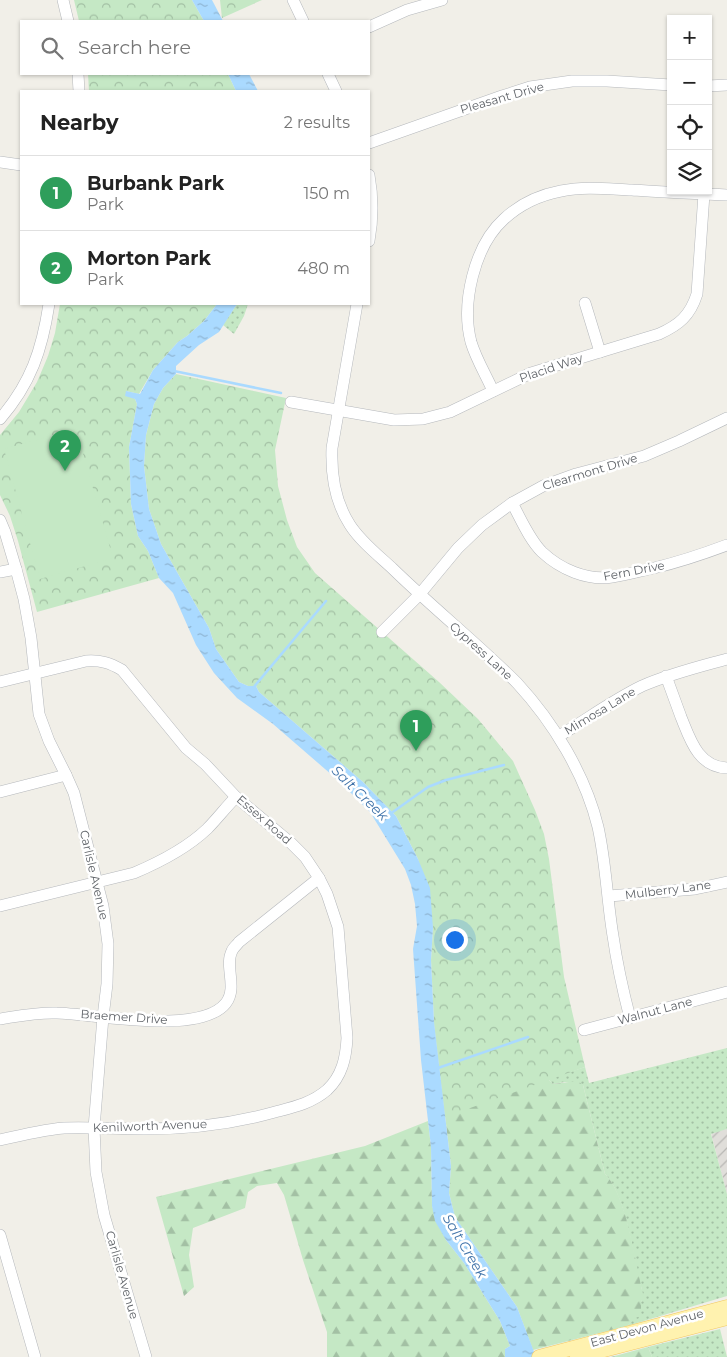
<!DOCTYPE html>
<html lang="en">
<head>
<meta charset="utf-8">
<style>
	:root { --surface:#fff; --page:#f6f6f6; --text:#222; --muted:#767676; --line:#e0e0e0; --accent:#1a73e8 }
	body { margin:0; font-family:Montserrat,sans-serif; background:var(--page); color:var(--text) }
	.controls { position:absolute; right:15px; top:15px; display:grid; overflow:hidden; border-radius:0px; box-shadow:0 1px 4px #0004 }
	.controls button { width:45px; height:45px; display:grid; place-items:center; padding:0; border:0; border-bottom:1px solid var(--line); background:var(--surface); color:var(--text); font:25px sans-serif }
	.you { position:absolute; left:454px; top:939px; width:18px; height:18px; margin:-12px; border:4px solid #fff; border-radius:50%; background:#1a73e8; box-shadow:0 0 0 8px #1a73e833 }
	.badge { display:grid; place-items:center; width:32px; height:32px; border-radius:50%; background:var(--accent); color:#fff; font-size:16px; font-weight:700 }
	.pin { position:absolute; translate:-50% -41px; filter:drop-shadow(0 1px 2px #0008) }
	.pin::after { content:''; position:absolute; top:26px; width:18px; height:15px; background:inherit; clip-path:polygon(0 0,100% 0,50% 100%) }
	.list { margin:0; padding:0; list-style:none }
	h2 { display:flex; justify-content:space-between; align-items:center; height:65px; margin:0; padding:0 20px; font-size:21px }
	h2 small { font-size:16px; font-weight:400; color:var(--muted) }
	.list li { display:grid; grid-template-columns:32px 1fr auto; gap:15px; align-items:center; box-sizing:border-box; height:75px; padding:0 20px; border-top:1px solid var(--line) }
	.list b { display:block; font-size:19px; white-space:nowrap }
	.list p { margin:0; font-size:16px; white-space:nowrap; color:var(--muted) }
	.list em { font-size:16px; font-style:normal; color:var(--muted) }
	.icon { flex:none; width:28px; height:28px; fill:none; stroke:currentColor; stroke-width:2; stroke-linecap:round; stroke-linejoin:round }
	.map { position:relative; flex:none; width:727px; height:1357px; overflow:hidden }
	.search { position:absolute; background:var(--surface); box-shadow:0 1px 4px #0004; left:20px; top:20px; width:350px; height:55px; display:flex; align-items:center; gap:12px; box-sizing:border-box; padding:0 18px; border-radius:0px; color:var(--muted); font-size:19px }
	.panel { position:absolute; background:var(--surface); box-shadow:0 1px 4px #0004; left:20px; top:90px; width:350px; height:215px; border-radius:0px }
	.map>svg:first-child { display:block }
</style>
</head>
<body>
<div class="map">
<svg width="727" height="1357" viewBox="0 0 727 1357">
	<defs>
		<pattern id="industrial-furrows" width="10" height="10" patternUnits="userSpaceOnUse" patternTransform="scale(1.25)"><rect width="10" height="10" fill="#e0deda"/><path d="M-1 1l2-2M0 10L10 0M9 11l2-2" fill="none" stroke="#b9b8b5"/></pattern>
		<pattern id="grass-dots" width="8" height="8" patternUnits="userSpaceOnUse" patternTransform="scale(1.25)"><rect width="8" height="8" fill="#c5e8c5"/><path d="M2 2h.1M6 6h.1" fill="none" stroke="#a3c0a4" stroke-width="1.8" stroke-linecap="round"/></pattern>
		<pattern id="forest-firs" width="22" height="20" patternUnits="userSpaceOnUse" patternTransform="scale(1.25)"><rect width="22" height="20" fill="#c5e8c5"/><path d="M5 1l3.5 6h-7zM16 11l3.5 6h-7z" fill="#a3c0a4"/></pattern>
		<pattern id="park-crowns" width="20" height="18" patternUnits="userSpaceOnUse" patternTransform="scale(1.25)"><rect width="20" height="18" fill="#c5e8c5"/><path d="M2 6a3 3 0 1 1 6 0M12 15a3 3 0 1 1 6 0" fill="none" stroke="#a3c0a4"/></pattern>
		<pattern id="water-ripples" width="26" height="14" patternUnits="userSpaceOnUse" patternTransform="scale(1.25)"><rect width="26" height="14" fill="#aadaff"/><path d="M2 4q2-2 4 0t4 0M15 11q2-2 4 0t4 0" fill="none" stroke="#8eb4d2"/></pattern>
	</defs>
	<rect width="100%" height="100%" fill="#f1efe8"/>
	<path fill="url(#industrial-furrows)" d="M727,1129V1194L711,1133Z"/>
	<g fill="url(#grass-dots)">
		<path d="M237,304H248L244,316L234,334L223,325Z"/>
		<path d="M727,1048V1129L711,1134L727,1194V1296L627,1326C635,1318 642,1306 642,1295C643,1289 639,1282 638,1276C633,1249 624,1193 605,1174L583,1085L565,1082L553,1084L548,1079L585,1067L589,1083Z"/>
		<path d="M720,1329L727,1357H652L648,1347Z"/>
	</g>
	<g fill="url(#forest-firs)">
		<path d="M434,1022L548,1079L553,1084L578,1081L583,1085L605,1174C627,1195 635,1263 643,1294V1300L641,1301V1316L635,1318L627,1326L533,1350L517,1307L455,1217L449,1193L451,1166Z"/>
		<path d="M428,1121L431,1147L432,1206L446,1240L464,1263L500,1321L510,1346L505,1349V1357H327V1332L303,1260L284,1195L277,1183L257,1186L248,1192L245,1208L193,1228L189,1255L194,1287L184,1296L156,1197L365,1146Z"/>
		<path d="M648,1347L652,1357H611Z"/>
	</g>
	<g fill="url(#park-crowns)">
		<path d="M74,0H192L204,21H79Z"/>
		<path d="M220,0H262L222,18Z"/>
		<path d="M88,74H228L236,91H89Z"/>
		<path d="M60,304H217L204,321L187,336L178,342L153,370L139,394L126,391L135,399L137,404L129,447L131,504L138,536L148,551L159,578L37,612L18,541L10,516L0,495V435L19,412L37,382L48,356L55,333Z"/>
		<path d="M176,374L286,398L275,450L278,486L287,520L297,547L315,573L439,682L478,719L513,761L535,810L544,834L549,859L564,977L585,1067L445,1117L434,1022L431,960L433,928L418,859L396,816L363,782L259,692L256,686H248L239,682L216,649L209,628L161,544L149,509L144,466L146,435L154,404L163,388Z"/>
	</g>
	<path fill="#c5e8c5" d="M76,429L113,558L40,579L4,449Z"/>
	<g fill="url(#water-ripples)">
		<path d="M192,0H212L223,21H204Z"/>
		<path d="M228,74H249L258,91H236Z"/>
		<path d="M217,304H237L219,332L199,345L176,366V374L163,388L154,404L146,435L144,466L149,509L161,544L209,628L216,649L239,682L248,686H256L259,692L363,782L396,816L418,859L430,888L433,928L431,960L434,1022L451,1166L449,1193L455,1217L517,1307L536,1357H505V1349L510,1346L500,1321L464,1263L446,1240L435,1221L432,1206L431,1147L421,1060L413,949L417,926L415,904L411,885L405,869L370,812L340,782L273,724L237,698L214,673L196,645L173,593L159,578L148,551L138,536L131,504L129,447L137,404L135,399L125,396L126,391L140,394L153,370L178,342L187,336L204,321Z"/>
	</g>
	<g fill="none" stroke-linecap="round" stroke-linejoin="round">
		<g stroke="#aadaff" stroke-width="2.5">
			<path d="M174,371L281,393"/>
			<path d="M253,688L326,601"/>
			<path d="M390,814L428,787L446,780L504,765"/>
			<path d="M438,1068L528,1037"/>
		</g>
		<g stroke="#b5b8bc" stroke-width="12">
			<g id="minor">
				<path d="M63,0L68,21"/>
				<path d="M293,0L303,21"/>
				<path d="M369,27L407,10L442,0"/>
				<path d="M78,74L79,91"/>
				<path d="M328,74L336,91"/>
				<path d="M708,86L727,85"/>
				<path d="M369,143L502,96L530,87L572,81H607L671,85"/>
				<path d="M0,162L21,165"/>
				<path d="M369,175C373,197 373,219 369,241"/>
				<path d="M585,303L600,352"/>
				<path d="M357,304L332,448C331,474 335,502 350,525C361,542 378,555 393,569C433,608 477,643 517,683C553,722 585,774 598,827C606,863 607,900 613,936C617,964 623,991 630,1018"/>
				<path d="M493,391C486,375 476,359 471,342C461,304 474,246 504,219C519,205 540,195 561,191C585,186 608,189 632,190C664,192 695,194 727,195"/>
				<path d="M291,402L394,420L423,419L450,412L531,373L659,334C679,325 690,316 697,294L704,194"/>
				<path d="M0,419C31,383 42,350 49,304"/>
				<path d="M512,503C521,519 529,539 542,552C560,569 587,581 612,577C626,575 640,571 654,568C679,562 703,554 727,545"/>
				<path d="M0,520L5,532L16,569L24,599L31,638L39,714L49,741L66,775L74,793L103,906L108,944L107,984L103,1017L94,1128L96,1172L104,1215L146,1357"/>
				<path d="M0,572L16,569"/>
				<path d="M382,632L419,595L458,548L482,525L512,503L543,486L576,474L644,456L679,441L727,418"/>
				<path d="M666,676C671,690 676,703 681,717C690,739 698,767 727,768"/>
				<path d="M0,682L86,661C101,660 110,663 122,670L186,748L205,764L236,797L291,843L305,857L319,878L327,894L338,927L347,1038C346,1058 342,1076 327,1090C312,1103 294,1107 275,1112C232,1124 188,1129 144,1129C117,1129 90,1127 64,1128C42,1130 21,1135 0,1140"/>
				<path d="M559,736C586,720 613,700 642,686C669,674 698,667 727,659"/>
				<path d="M0,792L66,775"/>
				<path d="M609,896L695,889L727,882"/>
				<path d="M0,906L134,873C160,862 186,849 207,829C217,819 226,807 236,797"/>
				<path d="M0,1019C19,1016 38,1012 57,1013C95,1014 200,1036 226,1003C238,987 224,966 232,951C233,948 237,945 239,942L319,878"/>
				<path d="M584,1030L727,992"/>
				<path d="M0,1235L35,1357"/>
			</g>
		</g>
		<g stroke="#f2c960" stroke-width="15">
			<g id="major">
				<path d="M539,1357L727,1307"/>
				<path d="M577,1357L727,1318"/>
			</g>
		</g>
		<use href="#minor" stroke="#fff" stroke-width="11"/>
		<use href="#major" stroke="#fff2af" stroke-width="14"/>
	</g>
	<g text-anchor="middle" stroke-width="5" stroke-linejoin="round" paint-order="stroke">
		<g font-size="12" fill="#5f6368" stroke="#fff">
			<text transform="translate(502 98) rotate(-16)" y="4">Pleasant Drive</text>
			<text transform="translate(551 368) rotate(-19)" y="4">Placid Way</text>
			<text transform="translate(590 472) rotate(-17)" y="4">Clearmont Drive</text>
			<text transform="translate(634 571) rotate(-11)" y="4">Fern Drive</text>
			<text transform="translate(481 651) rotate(42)" y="4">Cypress Lane</text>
			<text transform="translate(600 711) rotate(-31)" y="4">Mimosa Lane</text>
			<text transform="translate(264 820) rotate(41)" y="4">Essex Road</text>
			<text transform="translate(94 875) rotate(77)" y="4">Carlisle Avenue</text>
			<text transform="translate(668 890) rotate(-7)" y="4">Mulberry Lane</text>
			<text transform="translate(655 1011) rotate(-15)" y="4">Walnut Lane</text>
			<text transform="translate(124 1017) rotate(4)" y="4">Braemer Drive</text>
			<text transform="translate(150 1126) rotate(-2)" y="4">Kenilworth Avenue</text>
			<text transform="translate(122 1275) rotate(74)" y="4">Carlisle Avenue</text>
			<text transform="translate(647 1328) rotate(-15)" y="4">East Devon Avenue</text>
		</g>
		<g font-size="14" font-style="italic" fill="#4174aa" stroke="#fff">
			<text transform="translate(360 793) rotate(44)" y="5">Salt Creek</text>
			<text transform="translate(465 1246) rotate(59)" y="5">Salt Creek</text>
		</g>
	</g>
</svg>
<div class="controls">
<button>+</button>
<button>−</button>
<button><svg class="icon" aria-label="locate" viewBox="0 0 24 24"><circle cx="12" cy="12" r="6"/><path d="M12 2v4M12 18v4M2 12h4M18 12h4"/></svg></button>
<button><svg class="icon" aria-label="layers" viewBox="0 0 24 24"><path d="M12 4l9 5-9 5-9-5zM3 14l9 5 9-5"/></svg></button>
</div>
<div class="you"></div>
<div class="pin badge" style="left:416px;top:751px;background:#2e9e5b">1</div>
<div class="pin badge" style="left:65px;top:471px;background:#2e9e5b">2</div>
<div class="search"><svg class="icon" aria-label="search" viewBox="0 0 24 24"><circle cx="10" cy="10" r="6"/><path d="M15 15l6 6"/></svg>Search here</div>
<section class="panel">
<h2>Nearby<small>2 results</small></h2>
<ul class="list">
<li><span class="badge" style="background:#2e9e5b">1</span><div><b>Burbank Park</b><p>Park</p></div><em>150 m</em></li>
<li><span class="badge" style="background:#2e9e5b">2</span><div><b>Morton Park</b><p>Park</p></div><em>480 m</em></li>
</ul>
</section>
</div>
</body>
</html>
